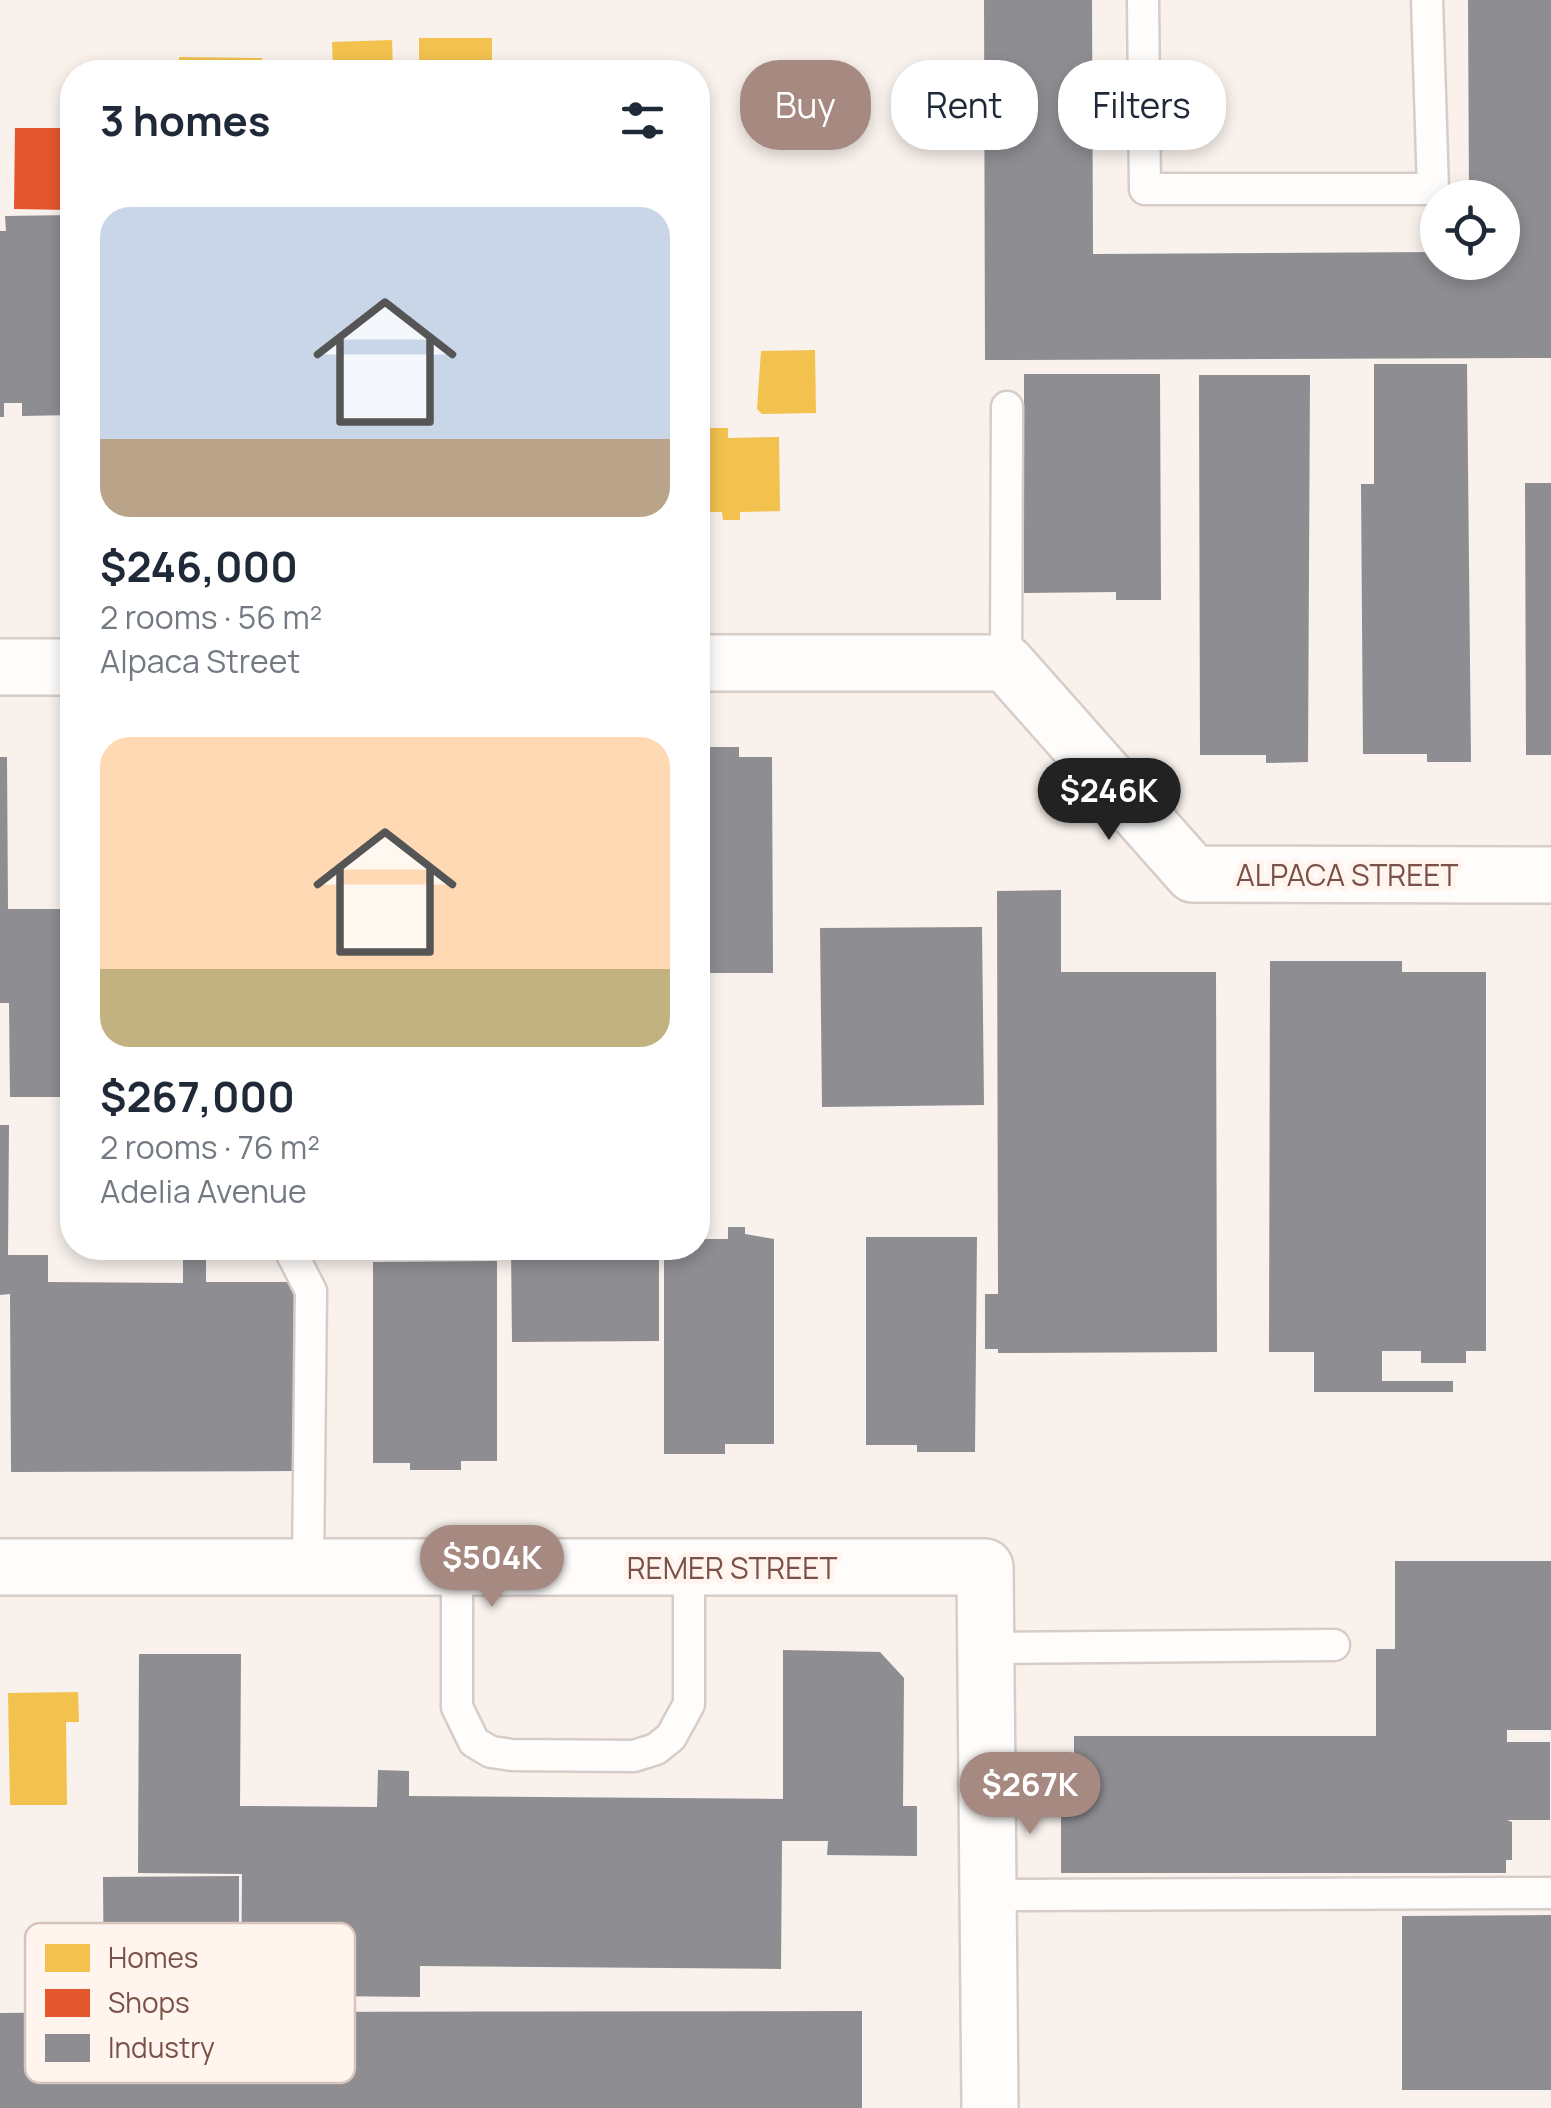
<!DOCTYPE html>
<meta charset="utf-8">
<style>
:root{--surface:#fff;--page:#f2f2f3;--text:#1f2937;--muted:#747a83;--accent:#a68981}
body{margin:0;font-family:Manrope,sans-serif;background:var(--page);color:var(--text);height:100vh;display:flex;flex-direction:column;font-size:38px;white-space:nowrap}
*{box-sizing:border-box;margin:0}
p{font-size:32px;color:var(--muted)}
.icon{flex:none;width:55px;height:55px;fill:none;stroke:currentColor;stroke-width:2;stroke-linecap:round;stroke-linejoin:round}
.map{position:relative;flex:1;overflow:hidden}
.details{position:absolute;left:60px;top:60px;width:650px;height:1200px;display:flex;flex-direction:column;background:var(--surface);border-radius:40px;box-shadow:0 5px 15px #0003}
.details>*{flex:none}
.banner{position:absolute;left:740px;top:60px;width:660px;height:90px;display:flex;gap:20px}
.controls{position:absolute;left:1420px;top:180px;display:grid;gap:20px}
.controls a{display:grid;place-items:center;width:100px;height:100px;border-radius:50%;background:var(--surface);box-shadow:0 5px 15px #0003;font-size:50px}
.price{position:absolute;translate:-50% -85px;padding:0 22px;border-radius:35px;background:var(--accent);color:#fff;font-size:32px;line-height:65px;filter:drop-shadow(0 2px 5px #0008)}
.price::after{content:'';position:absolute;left:50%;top:60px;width:30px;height:22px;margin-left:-15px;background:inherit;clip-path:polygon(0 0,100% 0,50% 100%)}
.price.on{background:#222;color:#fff}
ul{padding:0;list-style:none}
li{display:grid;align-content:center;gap:20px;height:530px;padding:0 40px}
li span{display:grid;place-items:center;height:310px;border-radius:30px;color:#555}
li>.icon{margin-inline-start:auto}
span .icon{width:180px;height:180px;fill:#fffc;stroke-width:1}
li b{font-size:42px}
h2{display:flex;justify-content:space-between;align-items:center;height:120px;padding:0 40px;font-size:42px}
.pill{padding:0 35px;border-radius:40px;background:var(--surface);box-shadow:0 5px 15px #0003;font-size:35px;line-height:90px}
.pill.on{background:var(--accent);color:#fff}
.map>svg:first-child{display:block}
.homes{fill:#f2c14e}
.shops{fill:#e4572e}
.industry{fill:#8d8d92}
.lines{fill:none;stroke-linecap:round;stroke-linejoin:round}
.service-casing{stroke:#d7cdc8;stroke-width:35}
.minor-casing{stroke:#d7cdc8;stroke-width:60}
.service{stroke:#fefdfc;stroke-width:30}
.minor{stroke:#fefdfc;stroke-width:55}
.labels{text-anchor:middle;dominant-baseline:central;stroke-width:10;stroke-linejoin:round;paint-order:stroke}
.street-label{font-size:30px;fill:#7a5148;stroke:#fff5ee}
.key{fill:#fff5ee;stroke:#d7c4bc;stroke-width:2.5}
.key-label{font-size:28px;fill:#7a5148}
</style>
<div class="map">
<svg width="1551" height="2108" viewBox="0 0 1551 2108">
<rect width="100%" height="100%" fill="#f8f1ec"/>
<g class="homes">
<path d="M 419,38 L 492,38 L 492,72 L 414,72 L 414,65 L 419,65 Z"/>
<path d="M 392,40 L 393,72 L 333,72 L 332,42 Z"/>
<path d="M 179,57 L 262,58 L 265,72 L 179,72 Z"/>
<path d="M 815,350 L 816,413 L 762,414 L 757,409 L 761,351 Z"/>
<path d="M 698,428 L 728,428 L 728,438 L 779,437 L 780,511 L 740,512 L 740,520 L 723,520 L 722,512 L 698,512 Z"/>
<path d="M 78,1692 L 79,1722 L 66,1722 L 67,1805 L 10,1805 L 8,1693 Z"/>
</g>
<g class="shops">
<rect x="107" y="62" width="53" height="10"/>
<path d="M 15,128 L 72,128 L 72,210 L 14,209 Z"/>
</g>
<g class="industry">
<path d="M 984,0 L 1092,0 L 1093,254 L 1438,252 L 1438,262 L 1502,262 L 1502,198 L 1469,198 L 1468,0 L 1551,0 L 1551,358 L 985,360 Z"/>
<path d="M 72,215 L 72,415 L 22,416 L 22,403 L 4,403 L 4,417 L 0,417 L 0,231 L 6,231 L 5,216 Z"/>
<path d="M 1374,364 L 1467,364 L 1471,762 L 1427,762 L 1427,754 L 1363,754 L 1361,484 L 1374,484 Z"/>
<path d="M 1024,374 L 1160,374 L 1161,600 L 1116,600 L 1116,592 L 1024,593 Z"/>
<path d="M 1199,375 L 1310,375 L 1308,762 L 1266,763 L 1266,755 L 1200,755 Z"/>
<path d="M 1525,483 L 1551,483 L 1551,755 L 1526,755 Z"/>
<path d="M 698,747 L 739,747 L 739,757 L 772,757 L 773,973 L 698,973 Z"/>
<path d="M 0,757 L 7,757 L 8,909 L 72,909 L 72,1097 L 10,1097 L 9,1003 L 0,1003 Z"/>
<path d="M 1061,890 L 1061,972 L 1216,972 L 1217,1352 L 998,1353 L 998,1349 L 985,1349 L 985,1294 L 998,1294 L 997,891 Z"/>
<path d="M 982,927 L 984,1105 L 822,1107 L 820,928 Z"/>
<path d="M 1270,961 L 1402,961 L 1402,972 L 1486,972 L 1486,1351 L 1466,1351 L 1466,1363 L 1421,1363 L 1421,1351 L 1382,1351 L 1382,1381 L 1453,1381 L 1453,1392 L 1314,1392 L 1314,1352 L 1269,1352 Z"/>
<path d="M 0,1125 L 9,1125 L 8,1255 L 48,1255 L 48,1282 L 183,1283 L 183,1260 L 206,1260 L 206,1282 L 294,1282 L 293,1471 L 11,1472 L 10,1294 L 0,1295 Z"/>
<path d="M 728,1227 L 745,1227 L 745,1234 L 774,1239 L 774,1444 L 725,1444 L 725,1454 L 664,1454 L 664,1248 L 698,1248 L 698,1239 L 728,1239 Z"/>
<path d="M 866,1237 L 977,1237 L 975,1452 L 917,1452 L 917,1445 L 866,1445 Z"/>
<path d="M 511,1248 L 659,1248 L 659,1341 L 512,1342 Z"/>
<path d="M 497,1261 L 497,1461 L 461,1461 L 461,1470 L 410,1470 L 410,1463 L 373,1463 L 373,1262 Z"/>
<path d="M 1395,1561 L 1551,1561 L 1551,1730 L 1507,1730 L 1507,1742 L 1550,1742 L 1550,1820 L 1507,1820 L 1512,1822 L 1512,1860 L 1506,1860 L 1506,1873 L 1061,1873 L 1061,1764 L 1074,1764 L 1074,1736 L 1376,1736 L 1376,1649 L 1395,1649 Z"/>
<path d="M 783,1650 L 880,1652 L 904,1678 L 903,1806 L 917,1806 L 917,1856 L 827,1855 L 828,1841 L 782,1841 L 781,1969 L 420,1966 L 420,1997 L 241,1995 L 242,1874 L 138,1873 L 139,1654 L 241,1654 L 240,1806 L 377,1807 L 378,1770 L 409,1771 L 409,1796 L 783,1799 Z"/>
<path d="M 239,1876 L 239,2012 L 862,2011 L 862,2108 L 0,2108 L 0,2013 L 104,2012 L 103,1877 Z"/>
<path d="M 1551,1915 L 1551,2090 L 1402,2090 L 1402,1916 Z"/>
</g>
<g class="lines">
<g class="service-casing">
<g id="service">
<path d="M 1143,0 L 1145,189 L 1433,189 L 1427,0"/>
<path d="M 1006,663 L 1007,407"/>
<path d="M 289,1248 L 311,1291 L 308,1567"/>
<path d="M 457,1567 L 457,1707 L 474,1742 L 491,1752 L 512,1755 L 634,1756 L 656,1749 L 671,1737 L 689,1704 L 689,1567"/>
<path d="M 986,1648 L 1334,1645"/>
<path d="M 988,1895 L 1551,1893"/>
</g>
</g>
<g class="minor-casing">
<g id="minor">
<path d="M 698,663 L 1006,663 L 1193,874 L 1551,875"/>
<path d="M 0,667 L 72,667"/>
<path d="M 0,1567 L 985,1567 L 990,2108"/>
</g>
</g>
<use href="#service" class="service"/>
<use href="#minor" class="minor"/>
</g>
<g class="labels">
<g class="street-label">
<text x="1347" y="874">ALPACA STREET</text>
<text x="732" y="1567">REMER STREET</text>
</g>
</g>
<rect x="25" y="1923" width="330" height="160" rx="15" class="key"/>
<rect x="45" y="1944" width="45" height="28" fill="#f2c14e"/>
<rect x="45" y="1989" width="45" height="28" fill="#e4572e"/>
<rect x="45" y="2034" width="45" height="28" fill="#8d8d92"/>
<g class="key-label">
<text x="108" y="1968">Homes</text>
<text x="108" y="2013">Shops</text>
<text x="108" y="2058">Industry</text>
</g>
</svg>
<div class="controls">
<a><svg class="icon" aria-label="locate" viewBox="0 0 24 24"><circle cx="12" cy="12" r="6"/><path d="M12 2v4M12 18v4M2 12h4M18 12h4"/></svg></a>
</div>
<b class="price on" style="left:1109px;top:843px">$246K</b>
<b class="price" style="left:492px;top:1610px">$504K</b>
<b class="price" style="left:1030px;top:1837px">$267K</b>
<div class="banner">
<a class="pill on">Buy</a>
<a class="pill">Rent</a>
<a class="pill">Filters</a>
</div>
<section class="details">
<h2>3 homes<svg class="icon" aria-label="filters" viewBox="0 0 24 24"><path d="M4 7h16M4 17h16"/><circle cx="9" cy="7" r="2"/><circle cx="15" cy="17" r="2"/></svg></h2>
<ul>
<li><span style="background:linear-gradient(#c9d6e8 75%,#b9a48a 0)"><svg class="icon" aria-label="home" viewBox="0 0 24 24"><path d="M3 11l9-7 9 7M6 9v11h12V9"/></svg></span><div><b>$246,000</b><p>2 rooms · 56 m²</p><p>Alpaca Street</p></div></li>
<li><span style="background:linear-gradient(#ffd9b3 75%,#c2b280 0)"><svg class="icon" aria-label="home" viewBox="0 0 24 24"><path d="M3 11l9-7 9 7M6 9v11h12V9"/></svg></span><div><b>$267,000</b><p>2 rooms · 76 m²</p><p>Adelia Avenue</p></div></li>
</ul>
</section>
</div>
